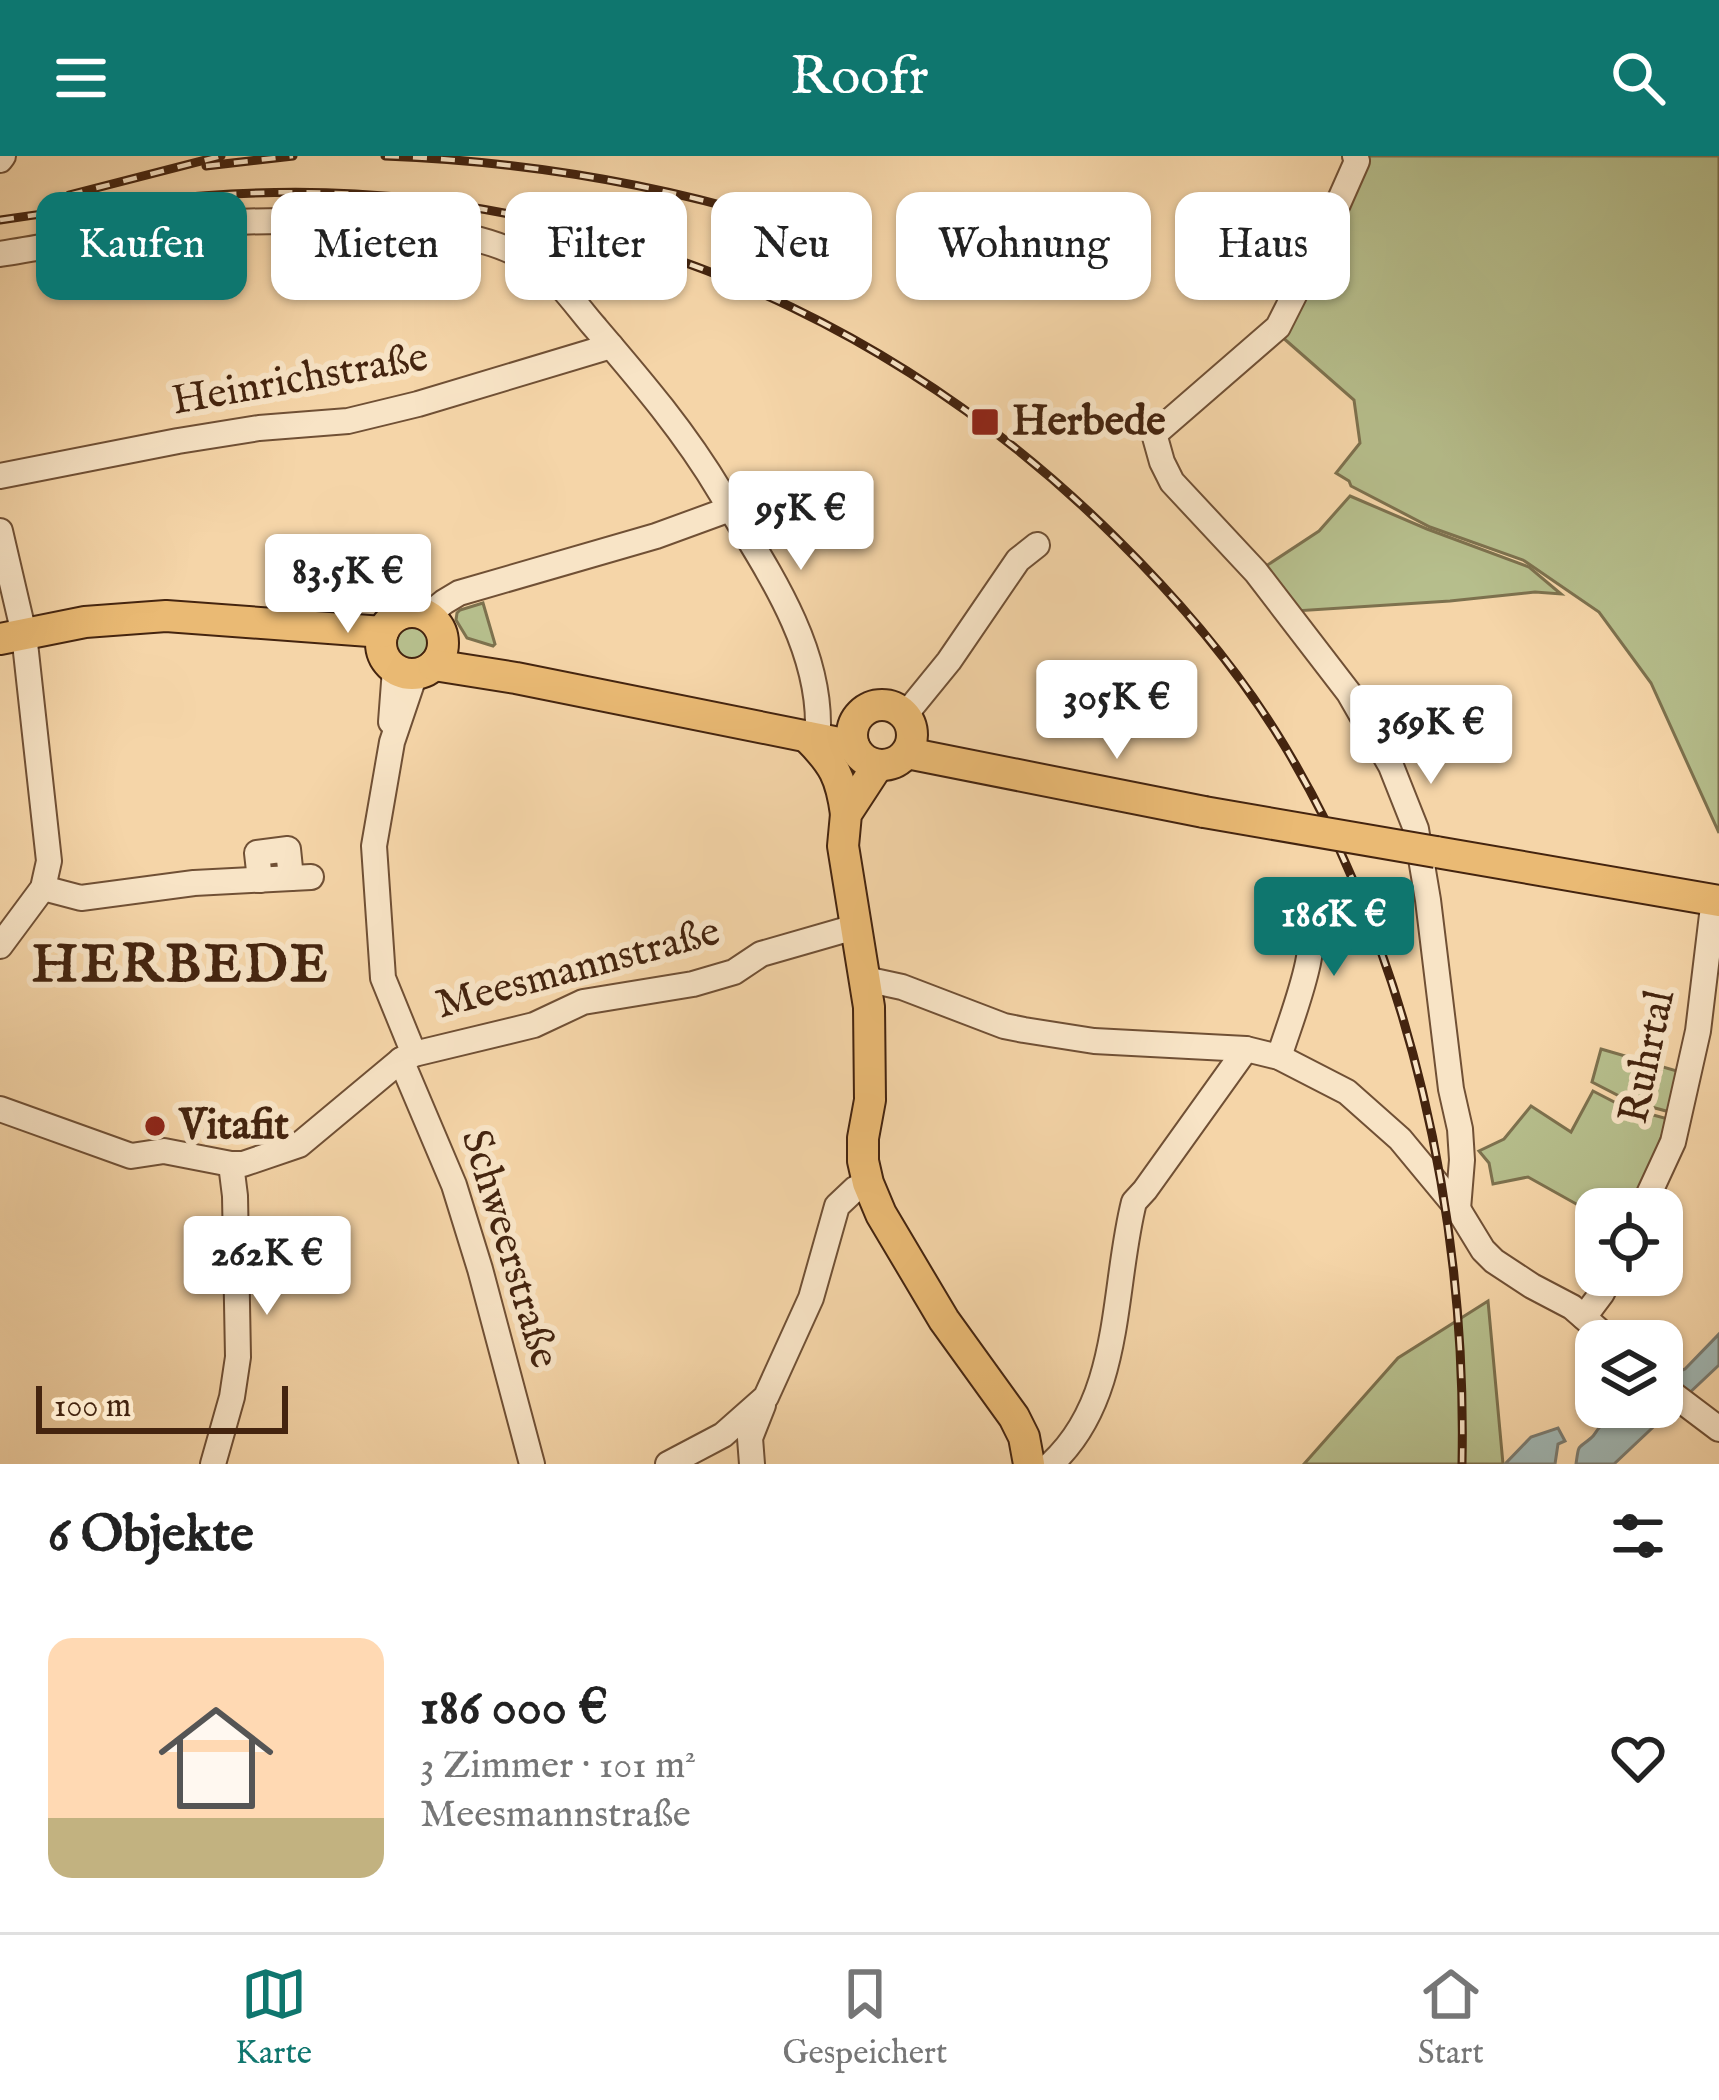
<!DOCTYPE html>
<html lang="de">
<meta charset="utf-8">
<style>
:root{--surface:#fff;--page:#f6f6f6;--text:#222;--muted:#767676;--line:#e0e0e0;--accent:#0f766e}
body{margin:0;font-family:"IM FELL English",serif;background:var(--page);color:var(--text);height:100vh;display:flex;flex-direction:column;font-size:45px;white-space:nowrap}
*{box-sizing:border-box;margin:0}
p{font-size:39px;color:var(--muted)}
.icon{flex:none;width:66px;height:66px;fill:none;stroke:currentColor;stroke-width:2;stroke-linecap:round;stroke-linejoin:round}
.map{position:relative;height:1308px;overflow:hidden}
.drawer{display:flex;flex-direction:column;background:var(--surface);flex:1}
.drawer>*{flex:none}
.top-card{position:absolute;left:36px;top:36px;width:1647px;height:108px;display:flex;gap:24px}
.controls{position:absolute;left:1575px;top:1032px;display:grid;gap:24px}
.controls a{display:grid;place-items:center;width:108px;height:108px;border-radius:24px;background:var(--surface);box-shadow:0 3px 9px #0004;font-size:60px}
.scale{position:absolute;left:36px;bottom:30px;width:252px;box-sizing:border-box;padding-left:12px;border:6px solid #44240f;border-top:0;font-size:33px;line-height:42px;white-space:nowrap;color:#44240f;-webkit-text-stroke:9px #f8e4c6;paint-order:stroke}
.price{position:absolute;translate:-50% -102px;padding:0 27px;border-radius:12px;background:#fff;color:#222;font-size:39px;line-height:78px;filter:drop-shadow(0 3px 6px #0008)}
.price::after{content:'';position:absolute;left:50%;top:72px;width:36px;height:27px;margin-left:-18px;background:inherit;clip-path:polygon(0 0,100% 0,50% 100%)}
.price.active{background:var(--accent);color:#fff}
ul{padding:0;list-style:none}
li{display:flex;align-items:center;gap:36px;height:300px;padding:0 48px}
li+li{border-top:3px solid var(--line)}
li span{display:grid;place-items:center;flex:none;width:336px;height:240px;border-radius:24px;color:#555}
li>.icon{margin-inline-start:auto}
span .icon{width:144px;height:144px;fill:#fffc;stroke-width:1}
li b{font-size:51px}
h2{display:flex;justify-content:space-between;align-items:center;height:144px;padding:0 48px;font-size:51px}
.tag{padding:0 42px;border-radius:24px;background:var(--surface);box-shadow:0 3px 9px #0004;font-size:42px;line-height:108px}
.tag.active{background:var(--accent);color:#fff}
header{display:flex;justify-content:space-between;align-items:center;height:156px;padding:0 48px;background:var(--accent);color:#fff;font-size:54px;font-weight:600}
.dock{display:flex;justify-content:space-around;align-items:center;height:168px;border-top:3px solid var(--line);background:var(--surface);font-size:33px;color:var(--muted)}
.dock a{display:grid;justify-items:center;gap:6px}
.dock .active{color:var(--accent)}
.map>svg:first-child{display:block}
.green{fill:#b6be8c;stroke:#7d714e;stroke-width:3}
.water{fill:#a0b6b2;stroke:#7b7c71;stroke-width:3}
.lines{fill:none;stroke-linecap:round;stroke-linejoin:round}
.minor-casing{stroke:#705035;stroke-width:28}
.major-casing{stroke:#44240f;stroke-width:34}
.minor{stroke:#f8e4c6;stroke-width:24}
.major{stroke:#eaba74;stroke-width:30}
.rail-casing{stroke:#44240f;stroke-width:9}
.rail{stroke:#f8e4c6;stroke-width:4.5;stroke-dasharray:14;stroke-linecap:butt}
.major-bridge-casing{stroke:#44240f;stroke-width:34;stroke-linecap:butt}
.major-bridge{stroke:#eaba74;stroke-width:30}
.poi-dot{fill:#8f2418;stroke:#f8e4c6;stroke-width:4.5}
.labels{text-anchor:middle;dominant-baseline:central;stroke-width:12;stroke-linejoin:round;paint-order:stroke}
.street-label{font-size:42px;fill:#44240f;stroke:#f8e4c6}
.poi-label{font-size:42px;font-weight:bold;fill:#44240f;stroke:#f8e4c6;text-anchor:start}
.district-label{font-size:54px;font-weight:bold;letter-spacing:3px;fill:#44240f;stroke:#f8e4c6}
</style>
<header><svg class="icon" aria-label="menu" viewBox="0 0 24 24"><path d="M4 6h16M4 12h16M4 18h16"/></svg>Roofr<svg class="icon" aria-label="search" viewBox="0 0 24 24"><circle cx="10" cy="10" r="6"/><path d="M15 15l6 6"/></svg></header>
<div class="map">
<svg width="1719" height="1308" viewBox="0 0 1719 1308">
<rect width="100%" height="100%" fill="#f5d5a8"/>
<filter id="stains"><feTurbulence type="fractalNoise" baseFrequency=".00167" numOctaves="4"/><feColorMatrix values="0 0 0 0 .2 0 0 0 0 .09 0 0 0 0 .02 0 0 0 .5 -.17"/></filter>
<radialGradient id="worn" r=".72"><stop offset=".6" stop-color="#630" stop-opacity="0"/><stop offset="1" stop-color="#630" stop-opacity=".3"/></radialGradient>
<g class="green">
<path d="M 1367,0 L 1719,0 L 1719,677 L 1651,527 L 1599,456 L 1523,404 L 1430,371 L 1351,330 L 1349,325 L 1336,317 L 1360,287 L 1354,244 L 1281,180 Z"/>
<path d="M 1350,340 L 1427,373 L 1529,411 L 1561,438 L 1535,436 L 1450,445 L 1295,455 L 1260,414 L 1319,375 Z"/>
<path d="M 483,447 L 495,488 L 493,490 L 467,482 L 456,464 L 457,457 L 460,454 Z"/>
<circle cx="412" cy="487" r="17"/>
<path d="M 1601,893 L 1677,915 L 1670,956 L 1629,945 L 1592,926 Z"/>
<path d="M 1593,935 L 1624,951 L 1668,963 L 1635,1053 L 1596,1053 L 1596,1059 L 1528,1021 L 1493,1028 L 1489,1007 L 1479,995 L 1504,983 L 1531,950 L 1571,976 Z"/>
<path d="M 1488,1145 L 1503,1308 L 1304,1308 L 1398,1202 Z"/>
</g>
<g class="water">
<path d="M 1719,1178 L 1719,1209 L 1614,1308 L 1576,1308 C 1579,1287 1577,1294 1591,1282 C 1595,1279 1596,1275 1599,1272 L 1593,1258 L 1609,1251 L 1662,1251 L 1662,1222 L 1685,1213 Z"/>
<path d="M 1558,1272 L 1565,1285 L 1558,1288 L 1555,1308 L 1505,1308 L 1531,1281 Z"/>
</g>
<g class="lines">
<g class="minor-casing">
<g id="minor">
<path d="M 1355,0 L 1357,5 L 1322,84 L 1278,171 L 1157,276 L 1155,281 L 1162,306 L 1172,326 L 1256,416 L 1349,537 L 1391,610 L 1416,673 L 1428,744 L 1451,933 L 1460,973 L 1462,1004 L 1458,1053"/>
<path d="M 0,4 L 3,0"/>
<path d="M 0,98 C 63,88 126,75 190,69 C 259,63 331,64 400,71 C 445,76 491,81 531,105 C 556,119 575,148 594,170 C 641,225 684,275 721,337 C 763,408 819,485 818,570"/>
<path d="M 0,320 L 178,285 L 259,272 L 348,265 L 418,248 L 611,190"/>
<path d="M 0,375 L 24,478 L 49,705 L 43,732 L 0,790"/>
<path d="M 427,460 L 444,446 L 459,437 L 656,380 L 730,353"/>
<path d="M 905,559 L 949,505 L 1018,404 L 1037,389"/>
<path d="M 391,566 L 395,513"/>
<path d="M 260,724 L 257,697 L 288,693 L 291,722"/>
<path d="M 43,732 L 81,742 L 194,727 L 311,721"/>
<path d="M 865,823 L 902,831 L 1004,870 L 1024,874 L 1094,885 L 1246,893 L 1279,901 L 1347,936 L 1400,983 L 1458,1053 L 1483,1094 L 1494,1105 L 1532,1130 L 1572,1151 L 1611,1185"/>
<path d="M 414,898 L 383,822 L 374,690 L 392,586 L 415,518"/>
<path d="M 1279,901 C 1295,851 1321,792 1310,739"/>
<path d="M 401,904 L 454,1029 L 480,1113 L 532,1308"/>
<path d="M 0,953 L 131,1000 L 164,995 L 231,1008 L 243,1008 L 299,989 L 401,904 L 414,898 L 534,869 L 583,846 L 693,828 L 734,816 L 761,798 L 855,771"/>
<path d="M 1642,1053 L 1673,986 L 1698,875 L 1712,759"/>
<path d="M 1584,1161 L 1602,1137 L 1611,1119"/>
<path d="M 1662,1230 L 1719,1273"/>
<path d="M 213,1308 L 232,1241 L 238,1201 L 235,1040 L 231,1008"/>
<path d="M 668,1308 L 723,1279 L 766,1241 L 811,1142 L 837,1050 L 855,1033 L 868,1027"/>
<path d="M 752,1308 L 750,1282 L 763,1249"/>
<path d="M 1051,1308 C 1123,1242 1112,1133 1134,1046 L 1145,1034 L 1246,893"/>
</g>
</g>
<g class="major-casing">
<g id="major">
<circle cx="412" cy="487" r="31"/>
<path d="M 0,483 L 85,466 L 166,460 L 383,476"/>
<path d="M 434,509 L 516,522 L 854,590"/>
<circle cx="882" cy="579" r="30"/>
<path d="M 807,581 C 834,608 841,621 846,658"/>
<path d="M 907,597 L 1204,656"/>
<path d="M 878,609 L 846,658 L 843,690 L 869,851 L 870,944 L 863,982 L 863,1005 L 868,1027 L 881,1058 L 944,1164 L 1014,1261 L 1024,1281 L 1029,1308"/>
<path d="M 1436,696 L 1719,745"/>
</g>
</g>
<use href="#minor" class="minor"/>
<use href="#major" class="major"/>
<g class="rail-casing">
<g id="rail">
<path d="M 385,0 C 518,5 650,26 777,65"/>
<path d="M 206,10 L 293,0"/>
<path d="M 69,39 L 221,0"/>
<path d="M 0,64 C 137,44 273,26 412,43 C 683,74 921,189 1115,381 C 1179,444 1237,511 1284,589 C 1411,800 1467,1063 1462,1308"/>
</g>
</g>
<use href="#rail" class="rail"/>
<g class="major-bridge-casing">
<path id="major-bridge" d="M 1204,656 L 1436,696"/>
</g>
<use href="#major-bridge" class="major-bridge"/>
</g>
<g class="poi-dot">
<rect x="970" y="251" width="30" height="30" rx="6"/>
<circle cx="155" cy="970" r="12"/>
</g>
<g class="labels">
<g class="street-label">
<text transform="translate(300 224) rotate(-10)">Heinrichstraße</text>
<text transform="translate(578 813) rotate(-15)">Meesmannstraße</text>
<text transform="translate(1648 901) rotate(-78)">Ruhrtal</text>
<text transform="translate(509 1093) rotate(73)">Schweerstraße</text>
</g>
<g class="poi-label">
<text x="1012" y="266">Herbede</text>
<text x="179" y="970">Vitafit</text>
</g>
<g class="district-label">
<text x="181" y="810">HERBEDE</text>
</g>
</g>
<rect width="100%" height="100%" filter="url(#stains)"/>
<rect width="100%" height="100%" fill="url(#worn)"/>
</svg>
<div class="controls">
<a><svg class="icon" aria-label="locate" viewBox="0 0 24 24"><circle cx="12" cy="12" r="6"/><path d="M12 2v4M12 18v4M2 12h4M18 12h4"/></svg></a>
<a><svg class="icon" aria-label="layers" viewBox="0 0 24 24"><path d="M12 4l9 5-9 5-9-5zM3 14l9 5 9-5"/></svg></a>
</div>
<div class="scale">100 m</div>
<b class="price" style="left:801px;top:417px">95K €</b>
<b class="price" style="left:348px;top:480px">83.5K €</b>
<b class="price" style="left:1117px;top:606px">305K €</b>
<b class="price" style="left:1431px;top:631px">369K €</b>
<b class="price active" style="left:1334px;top:823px">186K €</b>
<b class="price" style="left:267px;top:1162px">262K €</b>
<div class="top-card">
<a class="tag active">Kaufen</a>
<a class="tag">Mieten</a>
<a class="tag">Filter</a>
<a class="tag">Neu</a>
<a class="tag">Wohnung</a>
<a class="tag">Haus</a>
</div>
</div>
<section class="drawer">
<h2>6 Objekte<svg class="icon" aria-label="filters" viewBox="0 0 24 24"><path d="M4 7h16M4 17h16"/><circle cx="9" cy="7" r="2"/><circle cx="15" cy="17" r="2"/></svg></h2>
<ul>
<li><span style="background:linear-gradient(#ffd9b3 75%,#c2b280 0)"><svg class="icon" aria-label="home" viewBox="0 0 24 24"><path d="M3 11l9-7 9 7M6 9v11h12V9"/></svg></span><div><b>186 000 €</b><p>3 Zimmer · 101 m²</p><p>Meesmannstraße</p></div><svg class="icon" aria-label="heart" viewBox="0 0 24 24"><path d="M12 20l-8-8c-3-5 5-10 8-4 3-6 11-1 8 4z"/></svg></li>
</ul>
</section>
<nav class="dock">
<a class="active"><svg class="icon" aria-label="map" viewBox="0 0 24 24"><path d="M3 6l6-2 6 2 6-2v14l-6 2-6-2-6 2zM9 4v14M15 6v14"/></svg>Karte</a>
<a><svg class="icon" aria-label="saved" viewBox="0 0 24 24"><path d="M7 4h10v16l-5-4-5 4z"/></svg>Gespeichert</a>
<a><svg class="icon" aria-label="home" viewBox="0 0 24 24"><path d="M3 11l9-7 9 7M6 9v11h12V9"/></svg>Start</a>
</nav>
